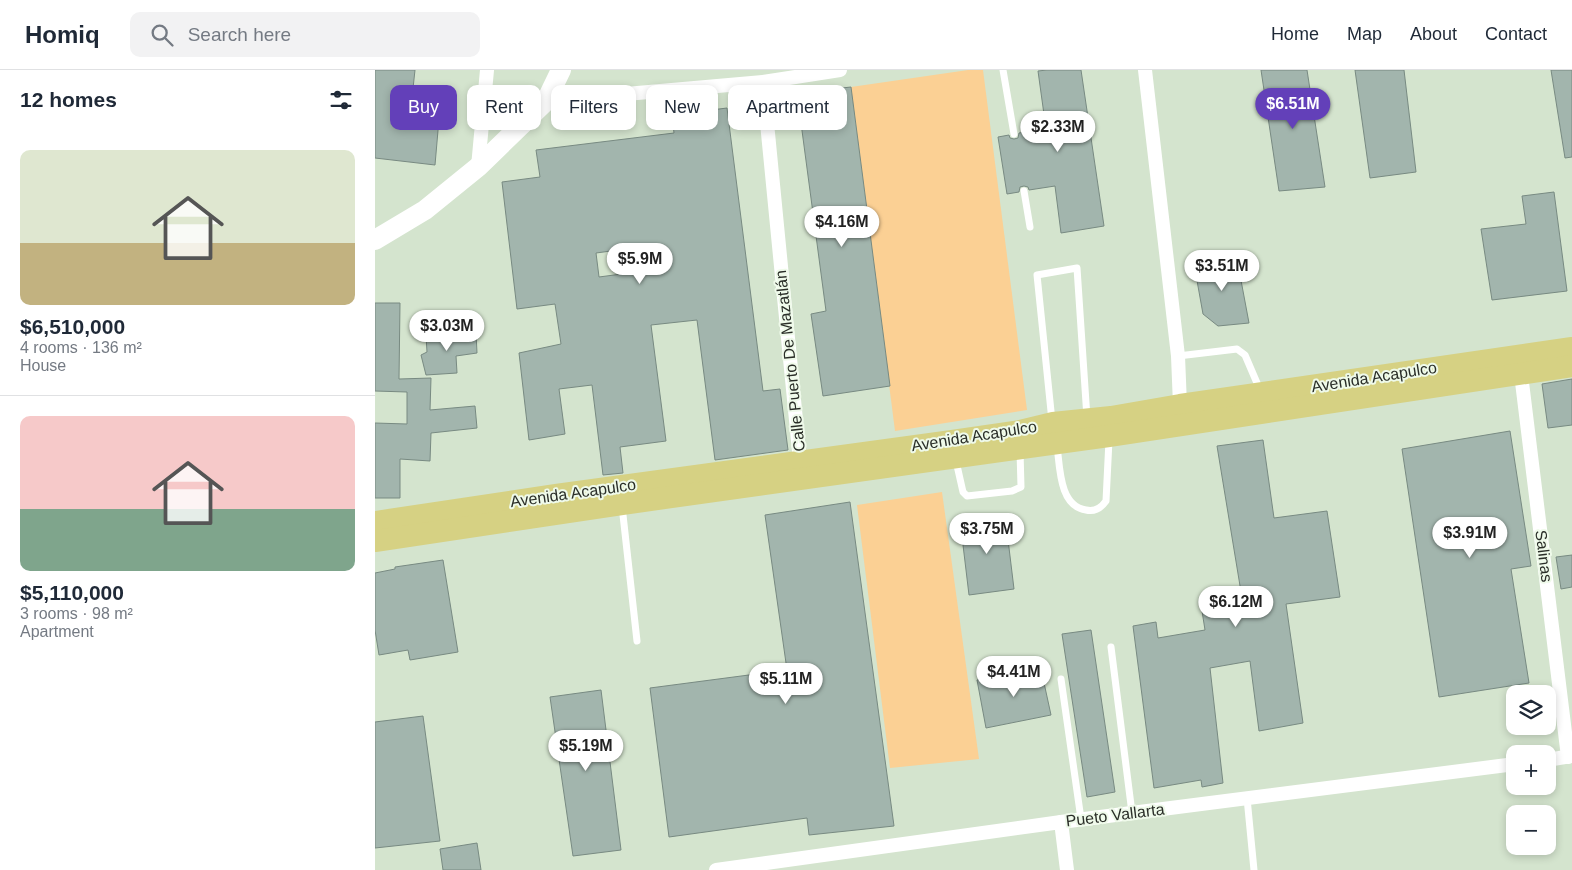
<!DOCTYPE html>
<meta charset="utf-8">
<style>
:root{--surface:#fff;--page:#f2f2f3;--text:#1f2937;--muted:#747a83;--line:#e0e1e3;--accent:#6340b9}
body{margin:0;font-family:Arial,sans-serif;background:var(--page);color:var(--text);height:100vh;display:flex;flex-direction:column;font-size:19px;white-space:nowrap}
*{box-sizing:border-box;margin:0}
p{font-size:16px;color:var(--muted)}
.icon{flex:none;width:28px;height:28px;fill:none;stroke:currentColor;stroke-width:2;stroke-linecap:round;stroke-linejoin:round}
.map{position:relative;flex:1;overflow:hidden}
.side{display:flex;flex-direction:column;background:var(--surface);width:375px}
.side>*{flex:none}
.guide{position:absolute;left:15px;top:15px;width:475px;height:45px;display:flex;gap:10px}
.controls{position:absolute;left:1131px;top:615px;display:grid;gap:10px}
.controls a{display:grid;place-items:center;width:50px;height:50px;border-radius:10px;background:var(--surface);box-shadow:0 2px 8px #0003;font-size:25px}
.price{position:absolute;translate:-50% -42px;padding:0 11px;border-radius:18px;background:#fff;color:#222;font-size:16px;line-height:32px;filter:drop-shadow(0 1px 2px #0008)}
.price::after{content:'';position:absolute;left:50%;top:30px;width:15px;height:11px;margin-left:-8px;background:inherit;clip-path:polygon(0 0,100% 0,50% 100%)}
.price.current{background:var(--accent);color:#fff}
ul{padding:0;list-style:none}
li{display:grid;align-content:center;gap:10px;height:265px;padding:0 20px}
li+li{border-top:1px solid var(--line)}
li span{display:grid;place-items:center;height:155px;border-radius:10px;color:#555}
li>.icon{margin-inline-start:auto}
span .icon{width:90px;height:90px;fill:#fffc;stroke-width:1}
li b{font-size:21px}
h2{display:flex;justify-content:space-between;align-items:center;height:60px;padding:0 20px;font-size:21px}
.pill{padding:0 18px;border-radius:10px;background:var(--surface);box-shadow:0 2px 8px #0003;font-size:18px;line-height:45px}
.pill.current{background:var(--accent);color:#fff}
header{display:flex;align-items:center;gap:30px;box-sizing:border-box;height:70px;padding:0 25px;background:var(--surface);border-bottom:1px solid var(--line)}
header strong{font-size:24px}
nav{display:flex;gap:28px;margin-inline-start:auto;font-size:18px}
.search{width:350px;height:45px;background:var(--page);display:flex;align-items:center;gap:12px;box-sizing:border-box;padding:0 18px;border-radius:10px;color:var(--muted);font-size:19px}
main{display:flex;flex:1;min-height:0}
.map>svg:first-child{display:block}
.built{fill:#d4e4ce;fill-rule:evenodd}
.green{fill:#fbd094}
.building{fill:#a2b5ad;stroke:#788a82;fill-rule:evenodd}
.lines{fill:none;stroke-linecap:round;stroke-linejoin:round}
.lane{stroke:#fff;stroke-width:7}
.street{stroke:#fff;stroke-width:14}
.secondary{stroke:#fff;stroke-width:20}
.primary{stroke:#d6d183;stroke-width:22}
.labels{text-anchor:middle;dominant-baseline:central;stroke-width:4;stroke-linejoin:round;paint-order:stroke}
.street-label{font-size:16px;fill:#2a2e28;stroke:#effaea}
</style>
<header>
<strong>Homiq</strong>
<div class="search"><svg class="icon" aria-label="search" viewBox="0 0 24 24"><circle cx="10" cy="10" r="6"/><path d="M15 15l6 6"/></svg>Search here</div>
<nav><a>Home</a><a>Map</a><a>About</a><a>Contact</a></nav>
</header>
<main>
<section class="side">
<h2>12 homes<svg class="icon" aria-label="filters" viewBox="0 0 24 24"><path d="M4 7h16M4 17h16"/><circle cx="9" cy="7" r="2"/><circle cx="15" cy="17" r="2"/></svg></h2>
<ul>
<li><span style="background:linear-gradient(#dfe7d0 60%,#c2b280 0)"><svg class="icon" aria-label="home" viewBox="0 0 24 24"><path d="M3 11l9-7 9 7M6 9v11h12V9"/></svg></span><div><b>$6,510,000</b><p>4 rooms · 136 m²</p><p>House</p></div></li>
<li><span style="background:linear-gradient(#f6c9c9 60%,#7fa58c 0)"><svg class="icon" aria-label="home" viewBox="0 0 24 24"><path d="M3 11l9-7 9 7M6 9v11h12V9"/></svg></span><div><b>$5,110,000</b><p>3 rooms · 98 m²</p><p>Apartment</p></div></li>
</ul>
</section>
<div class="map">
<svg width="1197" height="800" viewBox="0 0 1197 800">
<rect width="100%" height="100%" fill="#e1eddd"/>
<path class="built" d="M 0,0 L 1197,0 L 1197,800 L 0,800 ZM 1140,624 L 1172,624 L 1172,656 L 1140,656 ZM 1140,684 L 1172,684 L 1172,716 L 1140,716 ZM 1140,744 L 1172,744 L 1172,776 L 1140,776 Z"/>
<g class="green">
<path d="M 593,0 L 608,0 L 652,340 L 520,361 L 476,17 Z"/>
<path d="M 567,422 L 604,689 L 515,698 L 482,435 Z"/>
</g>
<g class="building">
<path d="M 0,0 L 40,0 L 35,46 L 64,49 L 60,95 L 0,88 Z"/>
<path d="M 672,0 L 706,0 L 729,156 L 686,163 L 680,116 L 654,120 L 653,117 L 649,116 L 645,117 L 644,122 L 632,124 L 623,67 L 634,65 L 635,68 L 639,69 L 643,68 L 644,63 L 671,59 L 663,1 Z"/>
<path d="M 886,0 L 932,0 L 950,117 L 904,121 Z"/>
<path d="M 980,0 L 1029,0 L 1041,102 L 995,108 Z"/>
<path d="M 1176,0 L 1197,0 L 1197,87 L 1190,88 Z"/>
<path d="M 476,17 L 515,316 L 448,326 L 436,244 L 451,241 L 422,23 Z"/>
<path d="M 352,38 L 388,321 L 405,319 L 413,380 L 340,390 L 322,250 L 276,255 L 291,371 L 245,377 L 248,403 L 228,405 L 217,315 L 184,319 L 190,364 L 154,370 L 144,283 L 186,274 L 180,234 L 142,239 L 127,112 L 165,107 L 161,80 L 299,63 L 297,45 ZM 266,177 L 269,201 L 224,207 L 221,183 Z"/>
<path d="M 1179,122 L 1192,221 L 1117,230 L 1106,159 L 1151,154 L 1147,126 Z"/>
<path d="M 862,189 L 874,253 L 843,256 L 828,244 L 819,194 Z"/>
<path d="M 0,233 L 25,233 L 24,309 L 56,308 L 55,340 L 100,336 L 102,358 L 56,363 L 55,391 L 25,389 L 25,428 L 0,428 L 0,353 L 32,354 L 32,322 L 0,321 Z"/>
<path d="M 101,263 L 102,283 L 81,286 L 82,303 L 51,305 L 46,285 L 52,282 L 51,266 Z"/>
<path d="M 1197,309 L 1197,355 L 1173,358 L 1167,314 Z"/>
<path d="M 1135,361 L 1156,496 L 1136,499 L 1154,613 L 1064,627 L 1027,379 Z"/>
<path d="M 888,370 L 899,448 L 952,441 L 965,527 L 911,534 L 928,653 L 884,661 L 875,591 L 835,598 L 848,713 L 827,717 L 826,710 L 779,718 L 758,556 L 781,552 L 783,568 L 830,560 L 827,541 L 868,534 L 842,376 Z"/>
<path d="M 475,432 L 519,756 L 434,765 L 432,748 L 294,767 L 275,618 L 412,600 L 390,445 Z"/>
<path d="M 630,445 L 639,519 L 594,525 L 585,450 Z"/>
<path d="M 1197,485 L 1197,517 L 1186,519 L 1181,487 Z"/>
<path d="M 68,490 L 83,582 L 35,590 L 33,580 L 4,585 L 0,560 L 0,503 L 20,499 L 20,497 Z"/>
<path d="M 716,560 L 740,722 L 712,727 L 687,564 Z"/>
<path d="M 666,599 L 676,645 L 611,658 L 602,610 Z"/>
<path d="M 226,620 L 246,780 L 198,786 L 175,627 Z"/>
<path d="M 48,646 L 65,771 L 0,778 L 0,652 Z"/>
<path d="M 102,773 L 106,800 L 68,800 L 65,779 Z"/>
</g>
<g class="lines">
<g class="lane">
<path d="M 628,0 L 639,64"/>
<path d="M 649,121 L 655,157"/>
<path d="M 803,286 L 862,279 L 870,285 L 885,320"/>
<path d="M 677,351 L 662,205 L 702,198 L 712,348"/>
<path d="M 682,376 C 685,397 684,436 711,440 C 719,442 726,438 731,431 L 734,370"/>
<path d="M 581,391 L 588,422 L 592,426 L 637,421 L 646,417 L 645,381"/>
<path d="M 247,436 L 262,571"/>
<path d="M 736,577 L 757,743"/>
<path d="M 686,609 L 706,749"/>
<path d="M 872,728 L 879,800"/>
</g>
<g class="street">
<path d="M 770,0 L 803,286 L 805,335"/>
<path d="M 388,12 L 425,391"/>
<path d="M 171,31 L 388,12 L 465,0"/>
<path d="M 103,97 L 112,0"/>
<path d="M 1145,296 L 1193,687"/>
<path d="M 1172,690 L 1197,686"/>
<path d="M 686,752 L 692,800"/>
<path d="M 341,800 L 686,752 L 1140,694"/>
</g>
<path class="secondary" d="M 0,170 L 50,140 L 103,97 L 171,31 L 186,0"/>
<g class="primary">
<path d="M 0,452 L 181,425 L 577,371 L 645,361 L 678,353 L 736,347 L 805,335 L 1197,278"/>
<path d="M 0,471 L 247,434 L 734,366 L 1197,296"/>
</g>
</g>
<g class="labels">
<g class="street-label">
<text transform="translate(415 291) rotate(-96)">Calle Puerto De Mazatlán</text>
<text transform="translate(999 307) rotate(-9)">Avenida Acapulco</text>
<text transform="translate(599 366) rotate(-9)">Avenida Acapulco</text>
<text transform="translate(198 423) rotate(-8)">Avenida Acapulco</text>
<text transform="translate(1169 486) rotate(83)">Salinas</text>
<text transform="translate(740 745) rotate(-7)">Pueto Vallarta</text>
</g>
</g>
</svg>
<div class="controls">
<a><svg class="icon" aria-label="layers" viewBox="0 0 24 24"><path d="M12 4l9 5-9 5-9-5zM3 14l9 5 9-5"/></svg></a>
<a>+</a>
<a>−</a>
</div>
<b class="price current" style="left:918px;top:60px">$6.51M</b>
<b class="price" style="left:683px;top:83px">$2.33M</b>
<b class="price" style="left:467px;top:178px">$4.16M</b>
<b class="price" style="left:265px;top:215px">$5.9M</b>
<b class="price" style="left:847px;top:222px">$3.51M</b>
<b class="price" style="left:72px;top:282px">$3.03M</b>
<b class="price" style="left:612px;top:485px">$3.75M</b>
<b class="price" style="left:1095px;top:489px">$3.91M</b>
<b class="price" style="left:861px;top:558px">$6.12M</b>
<b class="price" style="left:639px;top:628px">$4.41M</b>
<b class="price" style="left:411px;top:635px">$5.11M</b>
<b class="price" style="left:211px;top:702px">$5.19M</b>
<div class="guide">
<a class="pill current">Buy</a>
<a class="pill">Rent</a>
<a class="pill">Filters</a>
<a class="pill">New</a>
<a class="pill">Apartment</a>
</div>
</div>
</main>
